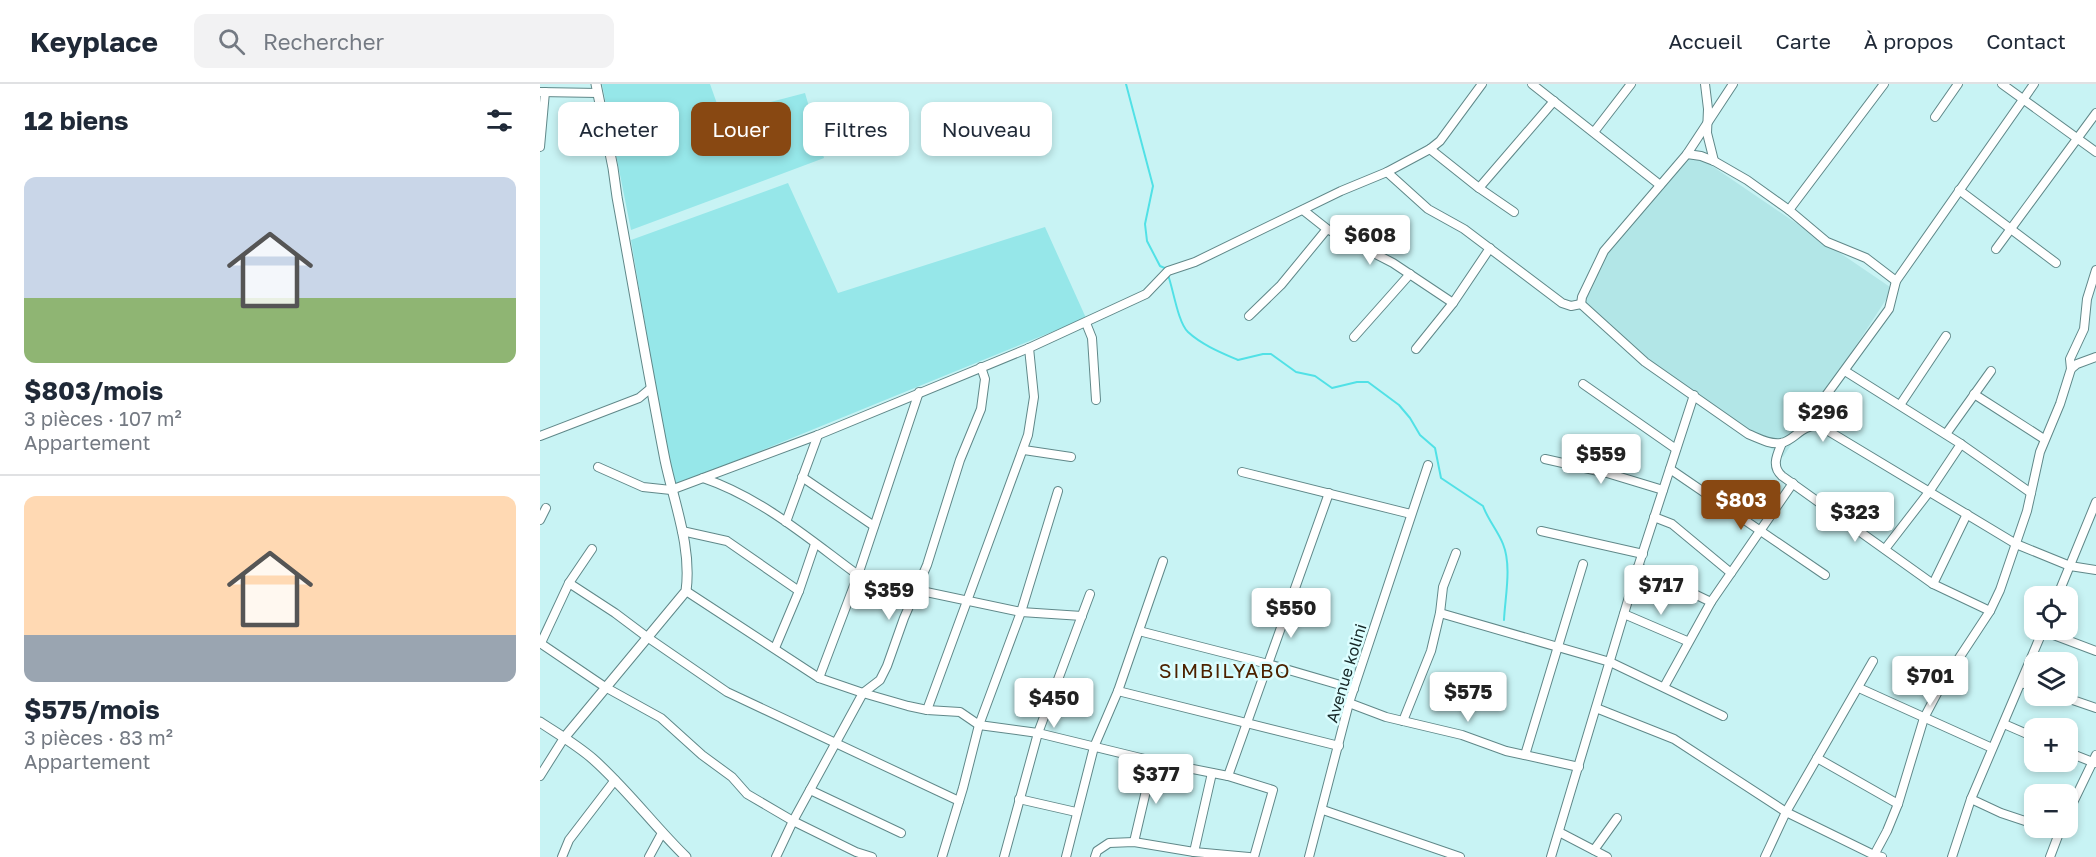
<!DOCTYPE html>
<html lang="fr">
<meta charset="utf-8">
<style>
:root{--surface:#fff;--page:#f2f2f3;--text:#1f2937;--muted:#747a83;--line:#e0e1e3;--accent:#884812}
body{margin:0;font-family:"Golos Text",sans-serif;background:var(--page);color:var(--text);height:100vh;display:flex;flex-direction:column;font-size:22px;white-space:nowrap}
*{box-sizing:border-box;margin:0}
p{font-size:20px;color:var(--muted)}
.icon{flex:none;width:33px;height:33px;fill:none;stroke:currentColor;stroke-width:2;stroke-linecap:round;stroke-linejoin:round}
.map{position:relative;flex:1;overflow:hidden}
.sheet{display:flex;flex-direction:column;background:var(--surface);width:540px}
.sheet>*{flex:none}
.guide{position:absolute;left:18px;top:18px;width:570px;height:54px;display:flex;gap:12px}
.fabs{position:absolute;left:1484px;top:502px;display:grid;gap:12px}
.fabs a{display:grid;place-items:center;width:54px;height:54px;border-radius:12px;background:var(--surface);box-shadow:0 3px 9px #0003;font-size:30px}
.price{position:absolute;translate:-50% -51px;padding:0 14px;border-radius:6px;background:#fff;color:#222;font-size:20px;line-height:39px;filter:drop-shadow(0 2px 3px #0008)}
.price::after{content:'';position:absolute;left:50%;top:36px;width:18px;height:14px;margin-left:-9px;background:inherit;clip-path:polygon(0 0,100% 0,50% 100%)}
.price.on{background:var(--accent);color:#fff}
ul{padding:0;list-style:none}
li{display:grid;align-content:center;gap:12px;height:318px;padding:0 24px}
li+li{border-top:2px solid var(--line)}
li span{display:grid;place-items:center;height:186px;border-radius:12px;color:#555}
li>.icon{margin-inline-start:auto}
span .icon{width:108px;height:108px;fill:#fffc;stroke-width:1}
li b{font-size:26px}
h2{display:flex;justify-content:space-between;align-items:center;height:72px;padding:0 24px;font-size:26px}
.pill{padding:0 21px;border-radius:12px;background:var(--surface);box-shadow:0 3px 9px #0003;font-size:21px;line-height:54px}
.pill.on{background:var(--accent);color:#fff}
header{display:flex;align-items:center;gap:36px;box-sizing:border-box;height:84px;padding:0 30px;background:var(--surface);border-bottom:2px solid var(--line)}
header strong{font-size:28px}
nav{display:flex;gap:33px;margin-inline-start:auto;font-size:21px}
.search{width:420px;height:54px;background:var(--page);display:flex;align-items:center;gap:15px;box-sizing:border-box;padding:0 21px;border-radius:12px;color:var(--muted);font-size:22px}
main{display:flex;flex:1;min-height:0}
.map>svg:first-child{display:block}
.built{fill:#b2e6e7}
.green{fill:#96e7e9}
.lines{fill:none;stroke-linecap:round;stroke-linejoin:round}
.stream{stroke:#51e1e6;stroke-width:2}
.minor-casing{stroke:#608889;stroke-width:10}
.tertiary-casing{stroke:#608889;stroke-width:11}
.minor{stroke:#fff;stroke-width:8}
.tertiary{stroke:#fff;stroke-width:9}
.labels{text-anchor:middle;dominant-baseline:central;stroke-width:5;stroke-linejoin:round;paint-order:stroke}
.street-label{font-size:16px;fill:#162727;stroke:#dcfeff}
.quarter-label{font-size:20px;letter-spacing:1.5px;fill:#4d2200;stroke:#dcfeff}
</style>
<header>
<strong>Keyplace</strong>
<div class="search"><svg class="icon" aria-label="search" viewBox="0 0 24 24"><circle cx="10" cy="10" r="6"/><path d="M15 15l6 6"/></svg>Rechercher</div>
<nav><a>Accueil</a><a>Carte</a><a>À propos</a><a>Contact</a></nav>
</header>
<main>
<section class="sheet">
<h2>12 biens<svg class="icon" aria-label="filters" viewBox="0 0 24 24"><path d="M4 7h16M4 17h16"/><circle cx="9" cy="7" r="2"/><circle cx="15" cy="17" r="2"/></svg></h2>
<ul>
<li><span style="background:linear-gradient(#c9d6e8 65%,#8fb573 0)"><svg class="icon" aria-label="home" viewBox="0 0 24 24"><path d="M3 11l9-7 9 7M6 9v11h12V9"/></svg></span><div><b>$803/mois</b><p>3 pièces · 107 m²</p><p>Appartement</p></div></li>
<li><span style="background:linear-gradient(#ffd9b3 75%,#9aa5b1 0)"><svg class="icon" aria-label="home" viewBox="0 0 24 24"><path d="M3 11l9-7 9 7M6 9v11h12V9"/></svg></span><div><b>$575/mois</b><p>3 pièces · 83 m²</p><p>Appartement</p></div></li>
</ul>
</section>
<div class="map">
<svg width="1556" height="773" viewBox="0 0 1556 773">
<rect width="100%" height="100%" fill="#c8f3f4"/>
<path class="built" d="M 1153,69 L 1353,205 L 1243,373 L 1109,278 L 1042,219 L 1065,171 Z"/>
<g class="green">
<path d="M 62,0 L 170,0 L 181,31 L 265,9 L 284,74 L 91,146 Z"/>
<path d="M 248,99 L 298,209 L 505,143 L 546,234 L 132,403 L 91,156 Z"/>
</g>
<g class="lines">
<g class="stream">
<path d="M 586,0 L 613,102 L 605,140 L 607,157 L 620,182 L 627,185"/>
<path d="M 628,191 C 633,204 638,239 648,248 C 662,261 682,269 698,276 L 723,270 L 731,270 L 756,288 L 775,292 L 792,304 L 817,298 L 828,298 L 859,321 L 870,334 L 880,351 L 895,364 L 901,394 L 943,422 C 948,436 958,447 963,460 C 972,482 965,513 964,536"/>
</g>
<g class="minor-casing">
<g id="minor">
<path d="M 992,0 L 1120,101"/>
<path d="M 1165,0 L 1168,25 L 1167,49 L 1174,77"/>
<path d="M 1462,0 L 1556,68"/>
<path d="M 0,8 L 58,9"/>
<path d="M 1395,33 L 1418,0"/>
<path d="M 1054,48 L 1091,0"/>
<path d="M 0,63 L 5,8"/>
<path d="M 890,65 L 939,104 L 974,128"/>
<path d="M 1147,70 L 1161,72 L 1174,77 L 1207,96 L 1249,126 L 1287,158 L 1326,174 L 1356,197"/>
<path d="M 847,88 L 888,125 L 924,145 L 1022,219 L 1031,222 L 1041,220"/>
<path d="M 939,104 L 1014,17"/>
<path d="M 1419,106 L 1516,179"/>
<path d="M 763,126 L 787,145 L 853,179 L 913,219"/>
<path d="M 1249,126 L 1344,0"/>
<path d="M 1456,165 L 1556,29"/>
<path d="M 1041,220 L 1105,278 L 1208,350 C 1218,354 1230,361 1241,359 C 1256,356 1260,340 1280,342 L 1476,460 L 1530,482 L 1556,486"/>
<path d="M 1041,220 L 1042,213 L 1064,167 L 1147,70 L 1193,0"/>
<path d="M 709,232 L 741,201 L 787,145"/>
<path d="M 546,239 L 552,254 L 556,316"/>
<path d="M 814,253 L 870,190"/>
<path d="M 876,265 L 913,219 L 950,164"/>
<path d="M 1531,285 L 1530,275 L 1544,245 L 1547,215 L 1556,186"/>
<path d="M 1305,287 L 1421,360 L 1491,409"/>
<path d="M 1043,300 L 1136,365"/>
<path d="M 1434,310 L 1504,355"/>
<path d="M 1360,321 L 1406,252"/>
<path d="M 1270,341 L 1279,321 L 1349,225 L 1356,197 L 1494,0"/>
<path d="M 1406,350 L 1451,287"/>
<path d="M 0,352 L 99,314 L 111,304"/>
<path d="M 1242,359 C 1237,371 1231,382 1242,392 L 1393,500 L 1450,527"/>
<path d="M 484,366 L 531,373"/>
<path d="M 1005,375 L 1067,389 L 1123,406"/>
<path d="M 58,383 L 103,403 L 131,406 L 278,351 L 489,264 L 606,210 L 628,187 L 655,178 L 801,107 L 847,88 L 890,65 L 900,57 L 942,0"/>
<path d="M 1130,385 L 1285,491"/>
<path d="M 702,388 L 871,430"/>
<path d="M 262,393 L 334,442"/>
<path d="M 163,394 C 222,414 269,455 318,491 L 334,497 L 481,528 L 542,532"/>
<path d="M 1114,433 L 1132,440 L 1191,489"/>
<path d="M 0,436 L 6,424"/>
<path d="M 246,438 L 278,351"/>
<path d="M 142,447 L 187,457 L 259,507"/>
<path d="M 1001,447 L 1103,470"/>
<path d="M 1345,465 L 1389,408 L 1421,360"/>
<path d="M 1098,483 L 1171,518"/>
<path d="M 29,499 L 75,529 L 107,553 L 187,608 L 419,717"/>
<path d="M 1393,500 L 1427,430"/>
<path d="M 146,507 L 279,594 L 323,609 L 368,622 L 387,626 L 420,628 L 439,641 L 498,649 L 613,677 L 688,692 L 733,706 L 714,773"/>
<path d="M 1517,513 L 1556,418"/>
<path d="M 900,529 L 1070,578 L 1183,632"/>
<path d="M 1084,530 L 1147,557"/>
<path d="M 599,547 L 728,580 L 814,605"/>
<path d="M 1503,547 L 1556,567"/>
<path d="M 0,559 L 65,603 L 121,634 L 162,671 L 192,693 L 207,710 L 253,737 L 316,768 L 332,773"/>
<path d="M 1,559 L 29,499 L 52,465"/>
<path d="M 235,564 L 259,507 L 275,460"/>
<path d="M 279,594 L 318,491 L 379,308"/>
<path d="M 1481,599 L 1494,603"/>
<path d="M 1124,603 L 1171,518 L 1253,399"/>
<path d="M 1319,604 L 1452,664"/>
<path d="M 578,607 L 799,662"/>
<path d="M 1521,612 L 1556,624"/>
<path d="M 809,619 L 846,633 L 922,651 L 966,667 L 1039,683"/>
<path d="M 1056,624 L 1134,655 L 1246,728 L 1334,771 L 1342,773"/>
<path d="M 387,626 L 488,351 L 494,313 L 489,264"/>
<path d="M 863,637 L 891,567 L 900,529 L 903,503 L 916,469"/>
<path d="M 1464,640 L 1494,653"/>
<path d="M 1527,668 L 1555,679"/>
<path d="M 985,671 L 1043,480"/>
<path d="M 1277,674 L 1358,720"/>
<path d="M 0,692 L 24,654"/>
<path d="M 688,692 L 789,409"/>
<path d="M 270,706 L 361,749"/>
<path d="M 479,715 L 536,728"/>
<path d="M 1431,715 L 1461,729 L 1494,740"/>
<path d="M 783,726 L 920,773"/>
<path d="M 1527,731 L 1556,671"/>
<path d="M 1508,744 L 1519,748"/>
<path d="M 1019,748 L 1067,773"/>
<path d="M 594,758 L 613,677"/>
<path d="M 1054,766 L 1077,734"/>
<path d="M 654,768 L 672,689"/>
<path d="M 22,773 L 29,756 L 75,696"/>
<path d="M 109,773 L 122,749"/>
<path d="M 236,773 L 253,737 L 323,609 L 340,596 L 347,582 L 364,534 L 387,481 L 420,376 L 441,325 L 445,295 L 441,283"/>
<path d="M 402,773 L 423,704 L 439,641 L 481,528 L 518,407"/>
<path d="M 464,773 L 498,649 L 550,510"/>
<path d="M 526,773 L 554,663 L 578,607 L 623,477"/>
<path d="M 555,773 L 557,767 L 569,759 L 594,758 L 654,768 L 709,773"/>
<path d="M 769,773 L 809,619 L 888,381"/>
<path d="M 1011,773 L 1098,483 L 1154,311"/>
<path d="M 1225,773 L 1246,728 L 1333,577"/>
<path d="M 1333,773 L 1347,747 L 1358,720 L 1384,634 L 1402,600 L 1450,527 L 1460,506 L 1487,427 L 1500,368 L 1520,320 L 1531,285 L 1537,280 L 1556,273"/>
<path d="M 1412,773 L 1431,715 L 1503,546"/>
<path d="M 1510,773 L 1521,744"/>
</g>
</g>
<g class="tertiary-casing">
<g id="tertiary">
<path d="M 0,638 C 18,650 37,661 53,675 C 87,705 114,742 146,773"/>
<path d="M 24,654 L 146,507 C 152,463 134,419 125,376 C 108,289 93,201 77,113 L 73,84 L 56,0"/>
</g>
</g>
<use href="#minor" class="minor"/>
<use href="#tertiary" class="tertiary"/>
</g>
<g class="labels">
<g class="street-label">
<text transform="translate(806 589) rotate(-73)">Avenue kolini</text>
</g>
<g class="quarter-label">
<text x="685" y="586">SIMBILYABO</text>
</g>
</g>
</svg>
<div class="fabs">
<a><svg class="icon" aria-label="locate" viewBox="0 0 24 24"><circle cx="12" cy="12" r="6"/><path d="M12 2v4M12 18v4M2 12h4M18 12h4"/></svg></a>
<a><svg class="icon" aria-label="layers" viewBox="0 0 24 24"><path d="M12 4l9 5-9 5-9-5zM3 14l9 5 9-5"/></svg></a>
<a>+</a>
<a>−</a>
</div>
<b class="price" style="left:830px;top:182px">$608</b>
<b class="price" style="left:1283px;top:359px">$296</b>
<b class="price" style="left:1061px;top:401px">$559</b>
<b class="price on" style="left:1201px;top:447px">$803</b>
<b class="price" style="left:1315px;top:459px">$323</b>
<b class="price" style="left:1121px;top:532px">$717</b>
<b class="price" style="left:349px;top:537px">$359</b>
<b class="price" style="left:751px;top:555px">$550</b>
<b class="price" style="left:1390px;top:623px">$701</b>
<b class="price" style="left:928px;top:639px">$575</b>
<b class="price" style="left:514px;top:645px">$450</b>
<b class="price" style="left:616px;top:721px">$377</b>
<div class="guide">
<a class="pill">Acheter</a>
<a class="pill on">Louer</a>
<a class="pill">Filtres</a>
<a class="pill">Nouveau</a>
</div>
</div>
</main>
